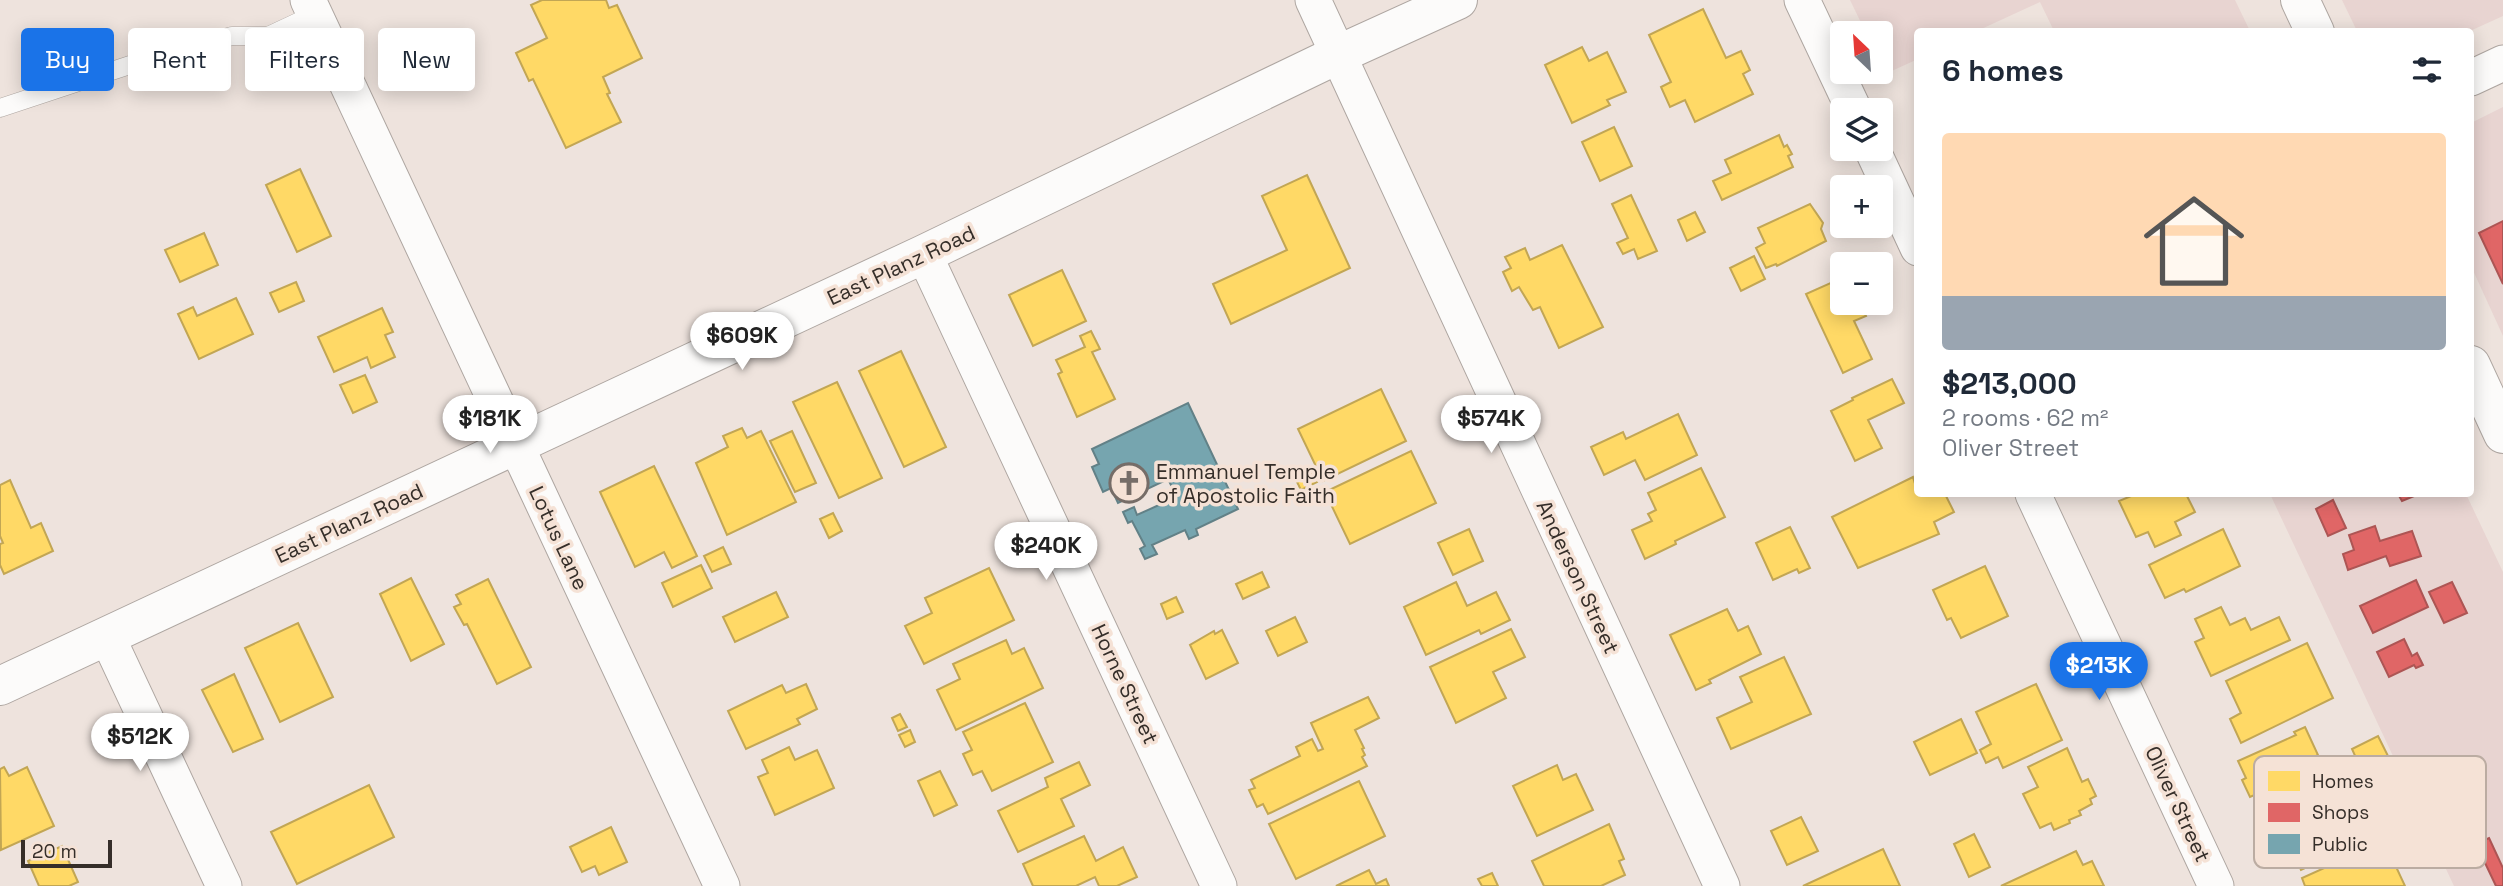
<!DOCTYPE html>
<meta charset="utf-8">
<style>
:root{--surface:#fff;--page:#f6f6f7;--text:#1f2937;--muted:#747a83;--line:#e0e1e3;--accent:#1a73e8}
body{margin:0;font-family:"Space Grotesk",sans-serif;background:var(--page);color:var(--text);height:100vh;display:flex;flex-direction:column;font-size:26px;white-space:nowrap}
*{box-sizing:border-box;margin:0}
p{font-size:23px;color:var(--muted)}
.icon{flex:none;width:38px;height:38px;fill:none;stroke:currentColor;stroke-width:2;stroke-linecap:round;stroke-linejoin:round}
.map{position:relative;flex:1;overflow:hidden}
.drawer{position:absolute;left:1914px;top:28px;width:560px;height:469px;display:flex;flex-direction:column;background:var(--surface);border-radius:7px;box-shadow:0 4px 18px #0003}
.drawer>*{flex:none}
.banner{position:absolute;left:21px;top:28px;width:665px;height:63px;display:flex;gap:14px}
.needle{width:46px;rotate:335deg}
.controls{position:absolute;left:1830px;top:21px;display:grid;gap:14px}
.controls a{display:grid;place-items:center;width:63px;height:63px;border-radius:7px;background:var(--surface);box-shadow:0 4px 18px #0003;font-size:35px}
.scale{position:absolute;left:21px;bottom:18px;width:91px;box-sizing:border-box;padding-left:7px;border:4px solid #352e29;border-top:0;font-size:19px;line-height:24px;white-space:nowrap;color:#352e29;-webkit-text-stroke:5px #f5e2d6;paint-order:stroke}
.price{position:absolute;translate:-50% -60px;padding:0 16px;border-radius:24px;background:#fff;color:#222;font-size:23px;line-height:46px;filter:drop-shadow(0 2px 4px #0008)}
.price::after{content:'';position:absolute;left:50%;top:42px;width:21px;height:16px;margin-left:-10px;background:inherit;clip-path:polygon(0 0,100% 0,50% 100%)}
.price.on{background:var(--accent);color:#fff}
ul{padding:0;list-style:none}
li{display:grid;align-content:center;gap:14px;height:371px;padding:0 28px}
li+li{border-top:2px solid var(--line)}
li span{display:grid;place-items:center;height:217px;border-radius:7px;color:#555}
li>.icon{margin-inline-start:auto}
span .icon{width:126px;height:126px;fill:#fffc;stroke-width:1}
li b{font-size:30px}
h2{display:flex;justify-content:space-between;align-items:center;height:84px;padding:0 28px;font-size:30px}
.tag{padding:0 24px;border-radius:7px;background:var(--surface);box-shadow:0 4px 18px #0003;font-size:24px;line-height:63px}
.tag.on{background:var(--accent);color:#fff}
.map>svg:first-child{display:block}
.commercial{fill:#e8d4d1}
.homes{fill:#ffd966;stroke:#c2a654;stroke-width:2}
.shops{fill:#e06666;stroke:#ad5554;stroke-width:2}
.public{fill:#76a5af;stroke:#628187;stroke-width:2}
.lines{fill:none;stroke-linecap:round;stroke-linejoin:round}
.lane-casing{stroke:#aea6a1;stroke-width:19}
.street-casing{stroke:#aea6a1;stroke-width:37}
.secondary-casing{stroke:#aea6a1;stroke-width:40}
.lane{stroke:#fcfbfa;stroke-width:18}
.street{stroke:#fcfbfa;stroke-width:35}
.secondary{stroke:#fcfbfa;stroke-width:38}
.labels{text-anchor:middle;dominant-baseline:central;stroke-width:7;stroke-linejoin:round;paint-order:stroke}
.street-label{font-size:21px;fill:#352e29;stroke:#f5e2d6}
.poi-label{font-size:21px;fill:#352e29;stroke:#f5e2d6;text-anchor:start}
.key{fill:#f5e2d6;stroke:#bbaca2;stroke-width:2}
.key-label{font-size:19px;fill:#352e29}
</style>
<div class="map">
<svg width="2503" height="886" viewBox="0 0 2503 886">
<rect width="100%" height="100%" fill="#eee3dd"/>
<g class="commercial">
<path d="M 1850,0 L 2235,0 L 2250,31 L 2054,31 L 2040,2 L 1977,31 L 1918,32 L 1918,59 L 1885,74 L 1881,66 L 1881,33 L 1866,33 Z"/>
<path d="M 2342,0 L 2503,0 L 2503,16 L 2470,31 L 2357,31 Z"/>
<path d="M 2503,107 L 2503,336 L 2471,266 L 2471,123 Z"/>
<path d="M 2270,494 L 2466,494 L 2503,572 L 2503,886 L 2454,886 Z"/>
</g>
<g class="homes">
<path d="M 542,0 L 606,0 L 609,8 L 617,5 L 642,58 L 603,77 L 610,93 L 607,94 L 621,122 L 566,148 L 533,79 L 529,81 L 516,53 L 547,38 L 531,5 Z"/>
<path d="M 1703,9 L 1726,58 L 1741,51 L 1750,70 L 1743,74 L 1753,94 L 1695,122 L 1685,100 L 1670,107 L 1661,87 L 1671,82 L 1649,35 Z"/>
<path d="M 1582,47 L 1589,61 L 1607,52 L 1626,92 L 1607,100 L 1610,105 L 1572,123 L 1545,65 Z"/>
<path d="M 1614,127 L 1632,166 L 1600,181 L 1582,142 Z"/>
<path d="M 1779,135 L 1784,147 L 1787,145 L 1792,154 L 1788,156 L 1793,167 L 1722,200 L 1713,181 L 1731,173 L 1725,160 Z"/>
<path d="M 300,169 L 331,236 L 297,252 L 266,185 Z"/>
<path d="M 1307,175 L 1350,268 L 1231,324 L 1213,284 L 1287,250 L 1262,196 Z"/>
<path d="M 1631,195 L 1657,251 L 1638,259 L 1634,249 L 1623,254 L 1617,243 L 1628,238 L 1612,204 Z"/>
<path d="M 1810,204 L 1823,223 L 1821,229 L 1826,241 L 1777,266 L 1776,264 L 1766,268 L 1756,248 L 1765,243 L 1758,228 Z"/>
<path d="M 1695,212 L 1705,232 L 1687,241 L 1678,220 Z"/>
<path d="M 204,233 L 218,265 L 180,282 L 165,250 Z"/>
<path d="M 1562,245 L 1603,327 L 1559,348 L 1540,307 L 1533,310 L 1519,287 L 1512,291 L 1503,272 L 1511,268 L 1505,257 L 1525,248 L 1530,260 Z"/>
<path d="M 1754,256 L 1765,279 L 1741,291 L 1730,268 Z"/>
<path d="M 1062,270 L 1086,321 L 1033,346 L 1009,295 Z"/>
<path d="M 1835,281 L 1836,284 L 1843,281 L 1843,303 L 1860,303 L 1866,316 L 1854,321 L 1872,359 L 1843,373 L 1806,294 Z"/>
<path d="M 296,282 L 304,301 L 279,312 L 270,293 Z"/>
<path d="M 236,298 L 253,334 L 199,359 L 178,314 L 193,307 L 197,316 Z"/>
<path d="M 382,308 L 393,332 L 385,335 L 395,357 L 371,368 L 367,357 L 334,372 L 318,337 Z"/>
<path d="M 1091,331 L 1100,349 L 1092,352 L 1115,399 L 1077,417 L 1058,374 L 1062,372 L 1056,360 L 1085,347 L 1080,336 Z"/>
<path d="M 901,351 L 946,447 L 904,467 L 859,371 Z"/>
<path d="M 365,375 L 377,402 L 353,413 L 340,385 Z"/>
<path d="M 1892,379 L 1904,403 L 1868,420 L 1882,448 L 1855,461 L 1831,411 L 1853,400 L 1852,398 Z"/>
<path d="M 837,382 L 882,478 L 839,498 L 793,402 Z"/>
<path d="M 1381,389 L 1406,441 L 1323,481 L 1298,429 Z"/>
<path d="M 1678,414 L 1697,455 L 1645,480 L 1635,460 L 1604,475 L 1591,447 L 1623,432 L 1626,439 Z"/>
<path d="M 742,428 L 747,438 L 761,431 L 796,502 L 727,535 L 696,463 L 728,447 L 723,436 Z"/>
<path d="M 792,431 L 816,483 L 795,492 L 770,441 Z"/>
<path d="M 1411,451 L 1436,503 L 1350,544 L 1325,492 Z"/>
<path d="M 654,466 L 697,556 L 672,568 L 664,552 L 635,567 L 600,492 Z"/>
<path d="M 1701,468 L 1725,517 L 1675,541 L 1676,544 L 1645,559 L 1632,530 L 1652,521 L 1648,514 L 1656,510 L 1648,493 Z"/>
<path d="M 1313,473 L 1317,482 L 1301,490 L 1296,480 Z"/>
<path d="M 1913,477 L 1918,494 L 1945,494 L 1954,512 L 1934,522 L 1939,534 L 1858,568 L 1832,517 Z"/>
<path d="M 10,480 L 31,528 L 41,523 L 53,551 L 4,574 L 0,565 L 0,544 L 3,543 L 0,536 L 0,485 Z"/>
<path d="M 2136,494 L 2186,494 L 2195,512 L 2175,522 L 2181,535 L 2155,547 L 2148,532 L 2136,537 L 2119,501 Z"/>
<path d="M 833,513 L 842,531 L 829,538 L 820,519 Z"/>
<path d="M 1790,527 L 1810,568 L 1799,573 L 1797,569 L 1773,580 L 1756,543 Z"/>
<path d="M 1469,529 L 1483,561 L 1453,575 L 1438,543 Z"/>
<path d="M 2223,529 L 2240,566 L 2186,592 L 2184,589 L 2165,598 L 2149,565 Z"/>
<path d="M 723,547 L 731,564 L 712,572 L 704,556 Z"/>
<path d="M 701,565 L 712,588 L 673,607 L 662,583 Z"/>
<path d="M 1985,566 L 2008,616 L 1961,638 L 1951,618 L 1947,620 L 1933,590 Z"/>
<path d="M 989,568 L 1014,620 L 924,664 L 905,626 L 932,613 L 925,598 Z"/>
<path d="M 1262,572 L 1269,587 L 1243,599 L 1236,584 Z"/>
<path d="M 411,578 L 444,644 L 411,661 L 380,594 Z"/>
<path d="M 488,579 L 531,667 L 497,684 L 467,624 L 464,625 L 454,607 L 461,604 L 456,595 Z"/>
<path d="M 1456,582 L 1467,606 L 1496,592 L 1510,620 L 1481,634 L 1479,630 L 1426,655 L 1404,607 Z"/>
<path d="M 776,592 L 788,617 L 735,642 L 723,617 Z"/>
<path d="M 1176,597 L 1183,612 L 1167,619 L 1161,604 Z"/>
<path d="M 2221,607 L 2230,625 L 2245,618 L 2251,630 L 2279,617 L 2290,640 L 2211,676 L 2195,642 L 2204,638 L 2195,619 Z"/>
<path d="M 1727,609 L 1738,631 L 1748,626 L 1761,654 L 1709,680 L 1711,683 L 1696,690 L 1670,635 Z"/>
<path d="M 1295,617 L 1307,642 L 1278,656 L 1266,631 Z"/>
<path d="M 298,623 L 333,697 L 280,722 L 245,648 Z"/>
<path d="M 1511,629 L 1525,657 L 1493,672 L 1506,698 L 1456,723 L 1430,667 Z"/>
<path d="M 1222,630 L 1238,663 L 1206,679 L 1190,645 L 1214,631 L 1215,634 Z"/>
<path d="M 1006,640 L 1012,654 L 1024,648 L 1043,688 L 956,730 L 937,690 L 960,679 L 953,664 Z"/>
<path d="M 2307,643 L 2333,698 L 2241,743 L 2230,719 L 2241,713 L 2226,681 Z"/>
<path d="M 1784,657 L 1811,714 L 1731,749 L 1717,718 L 1752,702 L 1740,677 Z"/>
<path d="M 234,674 L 263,739 L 233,752 L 202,690 Z"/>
<path d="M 806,684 L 817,709 L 797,719 L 800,724 L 746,749 L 728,711 L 782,685 L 786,693 Z"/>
<path d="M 2036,684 L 2062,740 L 2003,768 L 1998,757 L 1986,763 L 1980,750 L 1991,744 L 1976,712 Z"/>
<path d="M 1368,697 L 1379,718 L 1355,730 L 1364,748 L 1362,749 L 1365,755 L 1362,757 L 1367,766 L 1268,814 L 1263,804 L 1257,807 L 1249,790 L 1255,788 L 1251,780 L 1300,756 L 1296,747 L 1312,739 L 1318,751 L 1323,749 L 1311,723 Z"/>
<path d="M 1025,703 L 1053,762 L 992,791 L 982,771 L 973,775 L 963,754 L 972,750 L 963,732 Z"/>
<path d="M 900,714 L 907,727 L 898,731 L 892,718 Z"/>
<path d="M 1961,719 L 1977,753 L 1930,775 L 1914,742 Z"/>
<path d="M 2305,727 L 2318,755 L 2304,762 L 2315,791 L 2283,804 L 2277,792 L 2262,799 L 2259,793 L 2250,797 L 2242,780 L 2246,778 L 2238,761 L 2296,735 L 2294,732 Z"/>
<path d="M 910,730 L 915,742 L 905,747 L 899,735 Z"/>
<path d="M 2378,736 L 2388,756 L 2361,769 L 2352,749 Z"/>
<path d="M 789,747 L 795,760 L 817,750 L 834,788 L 775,815 L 758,777 L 768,773 L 762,760 Z"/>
<path d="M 2067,748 L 2082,782 L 2088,779 L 2096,796 L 2090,799 L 2092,804 L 2079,811 L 2081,815 L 2069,820 L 2070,823 L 2054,830 L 2051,823 L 2040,828 L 2023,794 L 2038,787 L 2028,767 Z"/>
<path d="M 1079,762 L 1090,785 L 1061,799 L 1074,826 L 1018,852 L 998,811 L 1048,787 L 1045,778 Z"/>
<path d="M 1557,765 L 1563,780 L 1576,774 L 1593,810 L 1537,836 L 1513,786 Z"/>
<path d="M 4,767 L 9,776 L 27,767 L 54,826 L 1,850 L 0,769 Z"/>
<path d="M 940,771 L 957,805 L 934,816 L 918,781 Z"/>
<path d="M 1359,781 L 1385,836 L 1296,879 L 1269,824 Z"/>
<path d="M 369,785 L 394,837 L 297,884 L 271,832 Z"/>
<path d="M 2314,800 L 2321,815 L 2346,804 L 2347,808 L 2362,801 L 2375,828 L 2361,835 L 2364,841 L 2301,870 L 2288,840 L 2324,823 L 2322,819 L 2295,832 L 2286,813 Z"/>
<path d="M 1801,817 L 1818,851 L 1787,865 L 1771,831 Z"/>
<path d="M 1609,824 L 1624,859 L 1619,861 L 1625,875 L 1601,886 L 1544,886 L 1532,861 Z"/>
<path d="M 611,827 L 627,862 L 599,875 L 595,866 L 582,872 L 570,847 Z"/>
<path d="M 1974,834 L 1990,867 L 1969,877 L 1954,844 Z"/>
<path d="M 1084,836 L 1096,861 L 1123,847 L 1137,877 L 1117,886 L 1099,886 L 1095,877 L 1076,886 L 1033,886 L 1023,864 Z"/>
<path d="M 2384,841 L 2405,886 L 2305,886 L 2302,878 Z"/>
<path d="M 62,846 L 78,882 L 69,886 L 39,886 L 28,861 Z"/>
<path d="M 1883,849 L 1900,886 L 1803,886 Z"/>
<path d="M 2076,851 L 2083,865 L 2092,861 L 2104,886 L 2001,886 Z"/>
<path d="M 1369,870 L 1376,884 L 1386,879 L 1389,886 L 1336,886 Z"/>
<path d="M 1492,873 L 1498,886 L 1482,886 L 1478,879 Z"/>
</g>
<g class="shops">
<path d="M 2503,221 L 2503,284 L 2479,233 Z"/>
<path d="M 2398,494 L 2419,494 L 2402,501 Z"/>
<path d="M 2333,500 L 2346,528 L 2328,536 L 2316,509 Z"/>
<path d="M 2375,526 L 2380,541 L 2412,531 L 2421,556 L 2390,566 L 2386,556 L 2348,570 L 2343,554 L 2354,550 L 2349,535 Z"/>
<path d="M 2416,580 L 2428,607 L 2373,633 L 2360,606 Z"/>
<path d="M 2452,582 L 2467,613 L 2444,623 L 2429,592 Z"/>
<path d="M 2404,639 L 2412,656 L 2417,653 L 2423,665 L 2416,668 L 2414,665 L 2389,677 L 2377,652 Z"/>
<path d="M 2489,838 L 2503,868 L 2503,886 L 2496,886 L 2476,844 Z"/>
</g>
<path class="public" d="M 1188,403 L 1238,509 L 1196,529 L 1198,535 L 1189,539 L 1185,530 L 1152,545 L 1157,554 L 1145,559 L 1140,549 L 1145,546 L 1132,521 L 1128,523 L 1123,512 L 1134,507 L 1137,515 L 1170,500 L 1166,492 L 1173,489 L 1168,479 L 1118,503 L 1111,488 L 1103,492 L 1092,467 L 1099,464 L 1092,449 Z"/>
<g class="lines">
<g class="lane-casing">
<path id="lane" d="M 0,108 L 148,59 L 232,36 L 268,36 L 315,14"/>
</g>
<g class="street-casing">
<g id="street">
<path d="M 308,0 L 722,886"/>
<path d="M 1313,0 L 1722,886"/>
<path d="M 1802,0 L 1854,110"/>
<path d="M 2471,78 L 2503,63"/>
<path d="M 1872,149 L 1918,248"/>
<path d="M 924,254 L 1219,886"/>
<path d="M 2033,494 L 2216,886"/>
<path d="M 107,636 L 224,886"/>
</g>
</g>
<g class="secondary-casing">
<g id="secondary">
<path d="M 2300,0 L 2315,32"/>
<path d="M 2471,365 L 2503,434"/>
<path d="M 0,686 L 924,254 L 1337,55 L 1458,0"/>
</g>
</g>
<use href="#lane" class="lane"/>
<use href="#street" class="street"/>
<use href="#secondary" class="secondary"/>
</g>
<defs>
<g id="church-ring" transform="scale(2.0125)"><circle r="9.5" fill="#f5e2d6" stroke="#766d68" stroke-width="1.5"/><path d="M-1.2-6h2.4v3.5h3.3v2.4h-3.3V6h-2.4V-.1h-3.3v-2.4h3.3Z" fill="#766d68"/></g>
</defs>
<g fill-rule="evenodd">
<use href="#church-ring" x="1129" y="483"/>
</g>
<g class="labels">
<g class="street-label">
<text transform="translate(901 265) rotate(-25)">East Planz Road</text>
<text transform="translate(349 523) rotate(-25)">East Planz Road</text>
<text transform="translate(559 538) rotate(65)">Lotus Lane</text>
<text transform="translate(1578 577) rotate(65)">Anderson Street</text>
<text transform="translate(1125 684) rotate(65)">Horne Street</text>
<text transform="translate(2178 804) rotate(65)">Oliver Street</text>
</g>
<g class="poi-label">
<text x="1156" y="471">Emmanuel Temple<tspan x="1156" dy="24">of Apostolic Faith</tspan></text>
</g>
</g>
<rect x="2254" y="756" width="232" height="112" rx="10" class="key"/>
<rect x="2268" y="771" width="32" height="20" fill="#ffd966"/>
<rect x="2268" y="803" width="32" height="19" fill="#e06666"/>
<rect x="2268" y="834" width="32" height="20" fill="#76a5af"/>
<g class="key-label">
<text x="2312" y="788">Homes</text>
<text x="2312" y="819">Shops</text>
<text x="2312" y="851">Public</text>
</g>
</svg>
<div class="controls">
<a><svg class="needle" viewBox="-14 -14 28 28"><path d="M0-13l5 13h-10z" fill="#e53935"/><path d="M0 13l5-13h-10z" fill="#747a83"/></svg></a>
<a><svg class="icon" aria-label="layers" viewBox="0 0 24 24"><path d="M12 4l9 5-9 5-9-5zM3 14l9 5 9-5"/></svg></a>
<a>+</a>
<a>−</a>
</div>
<div class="scale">20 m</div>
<b class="price" style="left:742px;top:372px">$609K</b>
<b class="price" style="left:490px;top:455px">$181K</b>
<b class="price" style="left:1491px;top:455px">$574K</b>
<b class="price" style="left:1046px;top:582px">$240K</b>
<b class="price on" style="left:2099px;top:702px">$213K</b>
<b class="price" style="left:140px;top:773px">$512K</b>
<div class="banner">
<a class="tag on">Buy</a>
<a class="tag">Rent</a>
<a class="tag">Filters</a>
<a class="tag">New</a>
</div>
<section class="drawer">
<h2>6 homes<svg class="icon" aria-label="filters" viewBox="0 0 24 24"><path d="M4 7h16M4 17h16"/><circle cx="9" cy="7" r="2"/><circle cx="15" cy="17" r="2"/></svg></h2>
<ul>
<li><span style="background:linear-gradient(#ffd9b3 75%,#9aa5b1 0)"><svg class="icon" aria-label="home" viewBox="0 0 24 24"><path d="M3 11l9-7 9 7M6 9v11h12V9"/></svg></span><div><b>$213,000</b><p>2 rooms · 62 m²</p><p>Oliver Street</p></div></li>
</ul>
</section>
</div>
